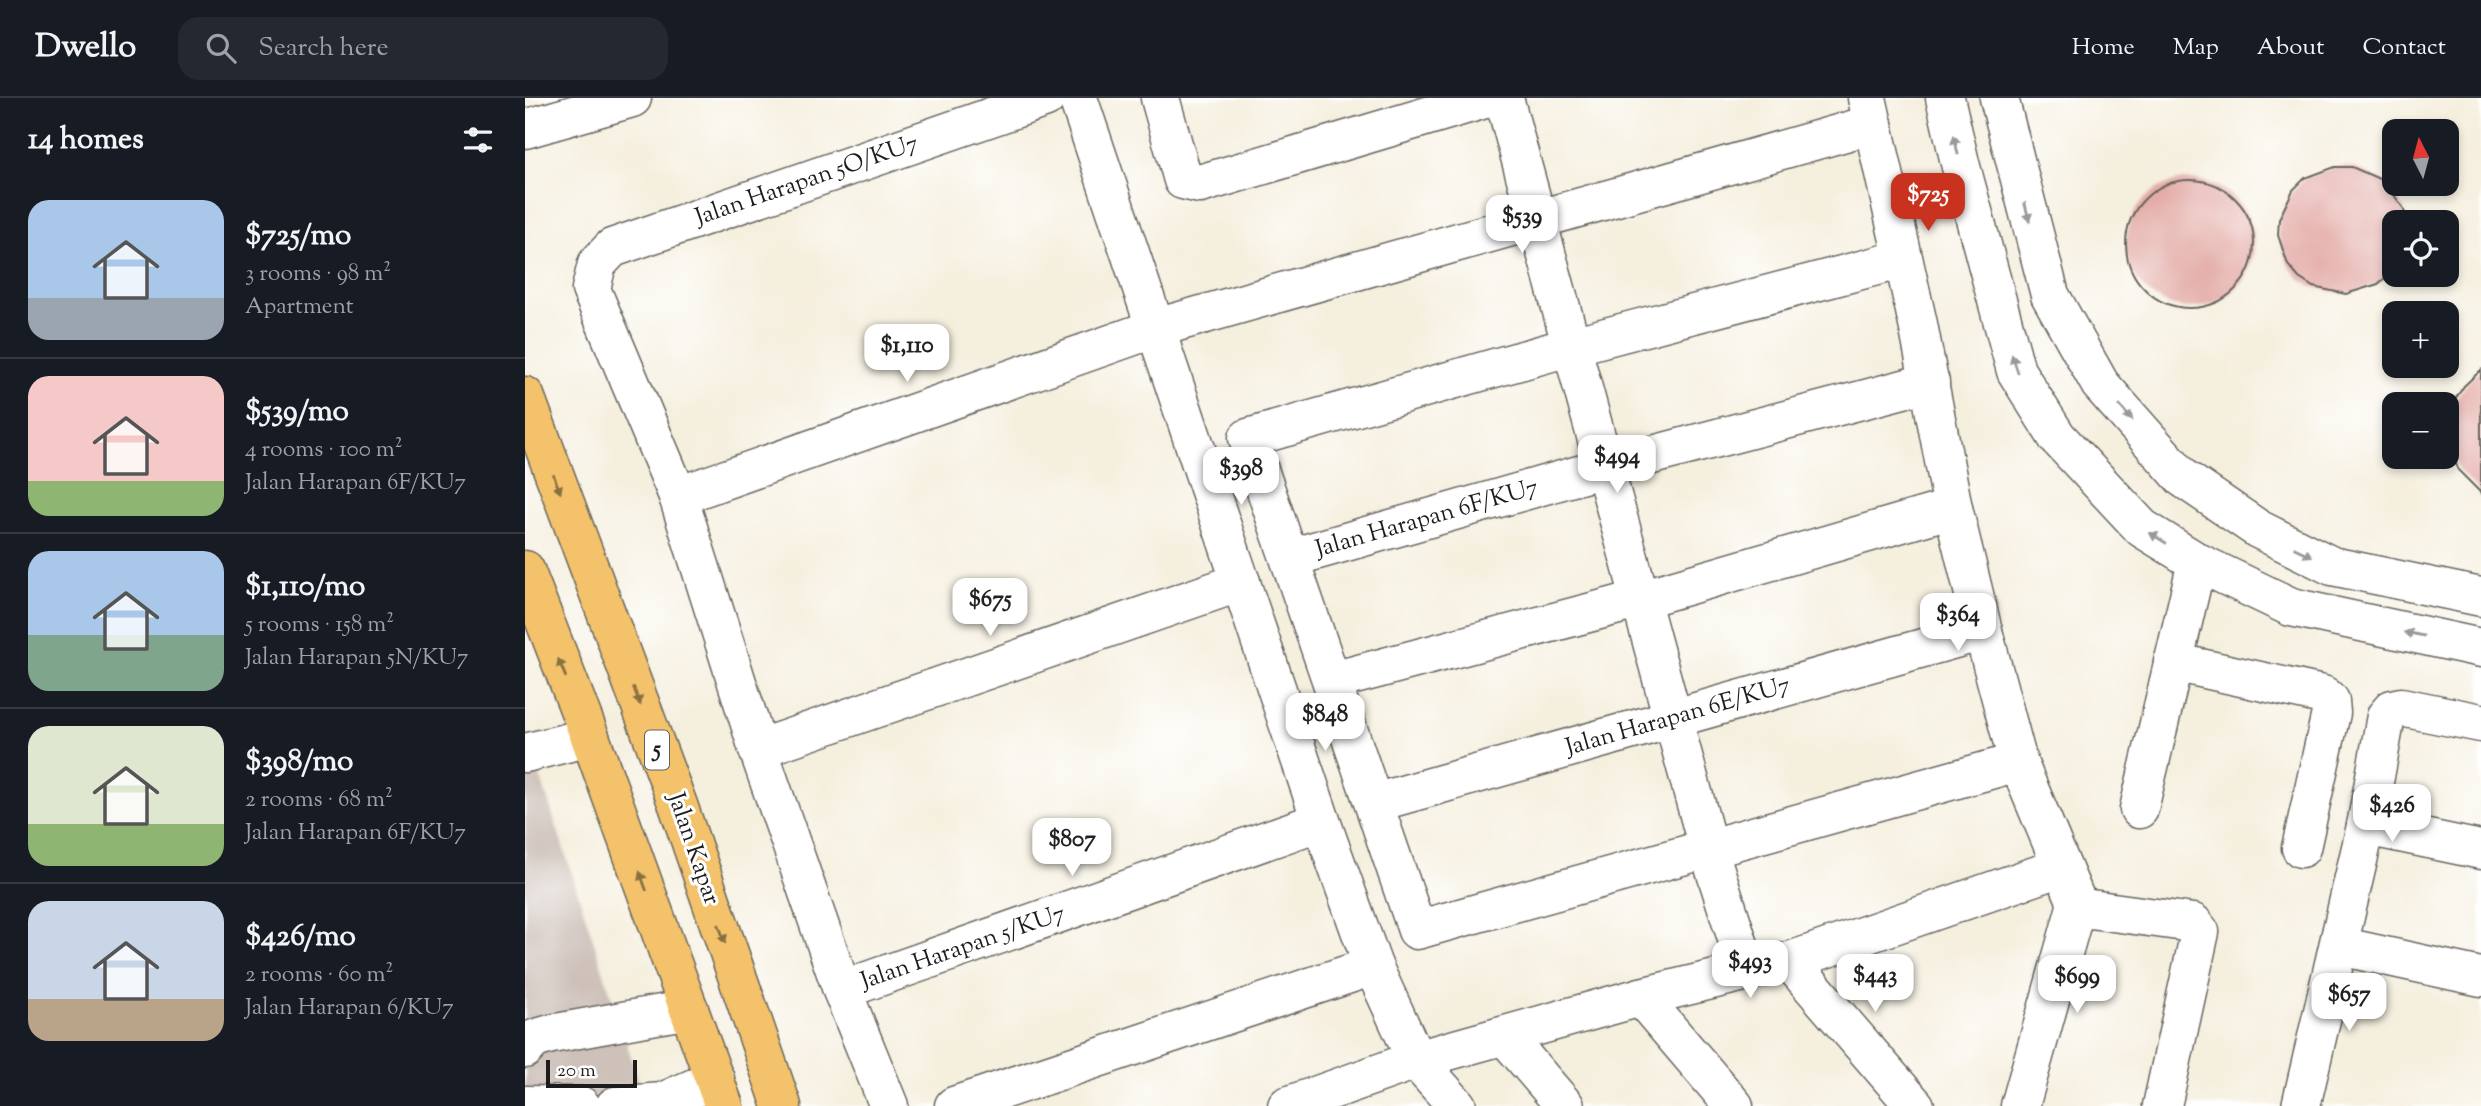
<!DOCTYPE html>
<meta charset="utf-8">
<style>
:root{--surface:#171b24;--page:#242831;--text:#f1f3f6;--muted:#9ea1a6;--line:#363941;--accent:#c8321e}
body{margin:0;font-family:"Sorts Mill Goudy",serif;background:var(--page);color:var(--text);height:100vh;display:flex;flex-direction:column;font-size:26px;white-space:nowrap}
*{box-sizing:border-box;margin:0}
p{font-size:23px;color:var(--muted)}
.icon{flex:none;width:38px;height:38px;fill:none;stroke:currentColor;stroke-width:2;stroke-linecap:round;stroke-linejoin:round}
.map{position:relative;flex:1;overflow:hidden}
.sheet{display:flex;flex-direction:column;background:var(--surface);width:525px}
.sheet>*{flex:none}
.needle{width:46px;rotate:354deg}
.buttons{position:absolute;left:1857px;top:21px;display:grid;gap:14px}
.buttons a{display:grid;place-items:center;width:77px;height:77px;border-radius:14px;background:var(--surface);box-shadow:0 4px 10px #0003;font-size:35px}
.scale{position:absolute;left:21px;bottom:18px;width:91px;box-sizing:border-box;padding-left:7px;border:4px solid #1c1c1c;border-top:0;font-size:19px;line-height:24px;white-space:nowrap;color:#1c1c1c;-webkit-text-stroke:5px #fff;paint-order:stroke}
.price{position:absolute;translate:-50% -60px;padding:0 16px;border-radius:14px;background:#fff;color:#222;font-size:23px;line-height:46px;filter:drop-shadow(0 2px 4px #0008)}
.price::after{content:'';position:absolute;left:50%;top:42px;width:21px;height:16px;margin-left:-10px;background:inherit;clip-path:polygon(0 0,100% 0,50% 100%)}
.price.active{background:var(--accent);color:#fff}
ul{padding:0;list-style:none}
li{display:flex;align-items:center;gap:21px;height:175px;padding:0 28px}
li+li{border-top:2px solid var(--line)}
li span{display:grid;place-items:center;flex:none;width:196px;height:140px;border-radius:21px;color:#555}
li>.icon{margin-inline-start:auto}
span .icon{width:84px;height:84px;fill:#fffc;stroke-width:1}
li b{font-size:30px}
h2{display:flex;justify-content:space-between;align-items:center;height:84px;padding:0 28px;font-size:30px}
header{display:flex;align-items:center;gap:42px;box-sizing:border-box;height:98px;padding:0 35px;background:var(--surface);border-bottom:2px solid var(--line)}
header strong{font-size:33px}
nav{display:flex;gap:38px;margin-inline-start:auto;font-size:24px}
.search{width:490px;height:63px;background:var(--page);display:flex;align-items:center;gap:18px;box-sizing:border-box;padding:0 24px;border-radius:21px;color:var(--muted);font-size:26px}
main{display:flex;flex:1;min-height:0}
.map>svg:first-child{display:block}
.industrial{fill:#cec1ba}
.building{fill:#e4ada8}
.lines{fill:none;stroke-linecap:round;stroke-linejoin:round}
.minor-casing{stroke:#686660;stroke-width:41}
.highway-casing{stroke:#686660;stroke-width:41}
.minor{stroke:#fff;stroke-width:38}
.highway{stroke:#f3c26a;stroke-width:38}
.oneway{fill:#999}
.oneway2{fill:#886f43}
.labels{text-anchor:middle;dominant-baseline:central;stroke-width:6;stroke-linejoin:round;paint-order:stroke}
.shield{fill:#fff;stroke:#606060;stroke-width:2}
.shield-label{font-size:23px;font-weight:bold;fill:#1c1c1c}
.street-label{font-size:24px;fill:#1c1c1c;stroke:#fff}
</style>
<header>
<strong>Dwello</strong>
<div class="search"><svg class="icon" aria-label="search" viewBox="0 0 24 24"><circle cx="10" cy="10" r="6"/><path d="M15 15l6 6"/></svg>Search here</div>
<nav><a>Home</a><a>Map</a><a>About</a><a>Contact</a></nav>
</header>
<main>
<section class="sheet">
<h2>14 homes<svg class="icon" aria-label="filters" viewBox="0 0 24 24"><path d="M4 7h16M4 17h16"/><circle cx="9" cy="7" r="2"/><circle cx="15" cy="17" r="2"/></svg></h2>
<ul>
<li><span style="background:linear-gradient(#a9c7e8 70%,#9aa5b1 0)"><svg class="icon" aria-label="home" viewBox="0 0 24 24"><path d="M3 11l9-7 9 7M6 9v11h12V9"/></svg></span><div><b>$725/mo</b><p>3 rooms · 98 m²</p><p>Apartment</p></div></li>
<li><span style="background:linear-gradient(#f6c9c9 75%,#8fb573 0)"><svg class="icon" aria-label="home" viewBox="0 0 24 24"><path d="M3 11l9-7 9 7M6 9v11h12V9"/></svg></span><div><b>$539/mo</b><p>4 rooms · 100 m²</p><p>Jalan Harapan 6F/KU7</p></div></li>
<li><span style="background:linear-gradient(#a9c7e8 60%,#7fa58c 0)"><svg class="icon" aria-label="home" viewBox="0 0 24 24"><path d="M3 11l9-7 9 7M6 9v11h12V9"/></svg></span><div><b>$1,110/mo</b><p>5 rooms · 158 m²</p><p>Jalan Harapan 5N/KU7</p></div></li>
<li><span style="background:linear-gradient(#dfe7d0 70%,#8fb573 0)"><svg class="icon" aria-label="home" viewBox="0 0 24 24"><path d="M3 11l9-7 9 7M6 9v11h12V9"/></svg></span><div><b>$398/mo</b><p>2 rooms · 68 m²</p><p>Jalan Harapan 6F/KU7</p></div></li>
<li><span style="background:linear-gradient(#c9d6e8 70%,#b9a48a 0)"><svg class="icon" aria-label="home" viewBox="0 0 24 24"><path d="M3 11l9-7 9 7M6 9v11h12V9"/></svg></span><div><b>$426/mo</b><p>2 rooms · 60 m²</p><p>Jalan Harapan 6/KU7</p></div></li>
</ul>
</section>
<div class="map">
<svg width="1956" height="1008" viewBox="0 0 1956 1008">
<rect width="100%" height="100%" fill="#fff"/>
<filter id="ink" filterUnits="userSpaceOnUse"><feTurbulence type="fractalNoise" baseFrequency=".0143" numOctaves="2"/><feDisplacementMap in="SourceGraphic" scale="14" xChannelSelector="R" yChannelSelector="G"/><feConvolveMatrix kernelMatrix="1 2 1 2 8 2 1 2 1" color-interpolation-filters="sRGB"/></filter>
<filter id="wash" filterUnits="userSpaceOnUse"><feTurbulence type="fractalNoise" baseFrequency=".00686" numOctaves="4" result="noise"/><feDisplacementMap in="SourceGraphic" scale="28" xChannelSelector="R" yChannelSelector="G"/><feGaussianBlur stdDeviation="1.57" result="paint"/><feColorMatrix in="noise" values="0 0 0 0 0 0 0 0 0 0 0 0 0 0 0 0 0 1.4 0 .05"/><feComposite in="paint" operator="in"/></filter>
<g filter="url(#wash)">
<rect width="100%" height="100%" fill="#f5efde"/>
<path class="industrial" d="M 0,631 L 122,1008 L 0,1008 Z"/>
<g id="blocks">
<g class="building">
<path d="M 1810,69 L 1827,69 L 1859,83 L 1879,111 L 1881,124 L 1869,124 L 1869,170 L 1866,175 L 1853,186 L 1821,196 L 1788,189 L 1774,180 L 1763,167 L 1753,137 L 1754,121 L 1768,92 L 1780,80 Z"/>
<circle cx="1665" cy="146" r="64"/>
<path d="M 1956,272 L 1956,395 L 1933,372 L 1923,338 L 1929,303 L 1939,288 Z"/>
</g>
</g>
</g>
<g filter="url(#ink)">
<use href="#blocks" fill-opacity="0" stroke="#686660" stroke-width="2"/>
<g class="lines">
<g class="minor-casing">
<g id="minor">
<path d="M 553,0 L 796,723 L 848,868 L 891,962 L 932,1008"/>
<path d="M 635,0 L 658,82 L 675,86 L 963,0"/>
<path d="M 979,0 L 1183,750 L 1222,872"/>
<path d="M 1342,0 L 1393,226 L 1428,410 L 1458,533 L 1493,664 L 1550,800 L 1551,809 L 1495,1008"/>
<path d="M 1420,0 L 1435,65 L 1491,273 L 1532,339 L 1617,430 L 1672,464 L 1766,509 L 1956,550"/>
<path d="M 1474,0 L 1525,197 L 1575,286 L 1658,380 L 1733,431 L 1807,468 L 1956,499"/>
<path d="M 0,31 L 107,0"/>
<path d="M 1378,161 L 1047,248 L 723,340 L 892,832 L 1493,664"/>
<path d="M 153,398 L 631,230 L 1348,26"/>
<path d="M 765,460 L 1082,369 L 1405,284"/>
<path d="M 1648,564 L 1798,597 L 1805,603 L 1806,615 L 1776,750"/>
<path d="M 807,583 L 1116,501 L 1428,410"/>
<path d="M 233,651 L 716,484"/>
<path d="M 0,655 L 65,639"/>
<path d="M 849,705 L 1458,533"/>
<path d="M 1614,711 L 1672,464"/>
<path d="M 1841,728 L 1956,752"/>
<path d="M 1551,809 L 1668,825 L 1675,834 L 1637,1008"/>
<path d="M 1814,848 L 1956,879"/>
<path d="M 1265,863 L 1390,1008"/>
<path d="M 317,892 L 796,723"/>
<path d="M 1116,899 L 1209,1008"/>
<path d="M 980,938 L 1040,1008"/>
<path d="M 0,951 L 9,941 L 26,936 L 164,911"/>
<path d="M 0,1007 L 56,1008"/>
<path d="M 90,1008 L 137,1004 L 190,981"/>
<path d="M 364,1008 L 317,892 L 233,651 L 153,398 L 66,191 L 72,166 L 87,150 L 521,0"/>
<path d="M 429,1008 L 848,868"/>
<path d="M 762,1008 L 891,962 L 1116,899 L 1265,863 L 1536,769"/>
<path d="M 1776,1008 L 1841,728 L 1861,618 L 1867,611 L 1876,609 L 1956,625"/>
</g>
</g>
<g class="highway-casing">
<g id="highway">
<path d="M 0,298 L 153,707 L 257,1008"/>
<path d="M 0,472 L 65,639 L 199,1008"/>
</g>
</g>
<use href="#minor" class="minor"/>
<use href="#highway" class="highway"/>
</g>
<defs><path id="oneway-solid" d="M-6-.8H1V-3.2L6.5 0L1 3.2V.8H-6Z" transform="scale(1.75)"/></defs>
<g class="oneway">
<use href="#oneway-solid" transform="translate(1431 47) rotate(-102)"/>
<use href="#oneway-solid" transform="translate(1502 114) rotate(75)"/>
<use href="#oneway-solid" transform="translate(1490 266) rotate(-109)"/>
<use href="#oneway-solid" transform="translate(1601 315) rotate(49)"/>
<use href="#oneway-solid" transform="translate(1633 440) rotate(-148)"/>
<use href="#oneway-solid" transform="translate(1778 454) rotate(26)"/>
<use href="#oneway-solid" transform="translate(1889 536) rotate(-168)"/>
</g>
<g class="oneway2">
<use href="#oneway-solid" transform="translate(32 386) rotate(69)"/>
<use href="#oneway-solid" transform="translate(37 570) rotate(-112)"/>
<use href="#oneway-solid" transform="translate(112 598) rotate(69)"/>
<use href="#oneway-solid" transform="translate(118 783) rotate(-110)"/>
<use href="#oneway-solid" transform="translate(197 836) rotate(71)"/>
</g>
</g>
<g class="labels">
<rect class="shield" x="120" y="632.5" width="24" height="39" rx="5"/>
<g class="shield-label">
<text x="132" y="652">5</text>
</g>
<g class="street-label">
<text transform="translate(282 83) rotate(-19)">Jalan Harapan 5O/KU7</text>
<text transform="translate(902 421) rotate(-16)">Jalan Harapan 6F/KU7</text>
<text transform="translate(1153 619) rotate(-16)">Jalan Harapan 6E/KU7</text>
<text transform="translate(168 751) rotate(71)">Jalan Kapar</text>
<text transform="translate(438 850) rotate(-19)">Jalan Harapan 5/KU7</text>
</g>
</g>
</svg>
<div class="buttons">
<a><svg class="needle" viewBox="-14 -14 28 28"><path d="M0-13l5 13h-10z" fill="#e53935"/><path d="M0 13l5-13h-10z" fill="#9ea1a6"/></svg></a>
<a><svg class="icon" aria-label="locate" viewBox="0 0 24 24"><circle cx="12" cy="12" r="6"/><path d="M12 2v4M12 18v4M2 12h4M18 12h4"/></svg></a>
<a>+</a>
<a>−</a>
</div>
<div class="scale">20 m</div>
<b class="price active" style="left:1403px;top:135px">$725</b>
<b class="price" style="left:997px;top:157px">$539</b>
<b class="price" style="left:382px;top:286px">$1,110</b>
<b class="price" style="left:1092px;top:397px">$494</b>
<b class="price" style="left:716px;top:409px">$398</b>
<b class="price" style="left:465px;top:540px">$675</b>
<b class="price" style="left:1433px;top:555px">$364</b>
<b class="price" style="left:800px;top:655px">$848</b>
<b class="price" style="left:1867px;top:746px">$426</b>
<b class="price" style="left:547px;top:780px">$807</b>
<b class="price" style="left:1225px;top:902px">$493</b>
<b class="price" style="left:1350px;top:916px">$443</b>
<b class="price" style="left:1552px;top:917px">$699</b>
<b class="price" style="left:1824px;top:935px">$657</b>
</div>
</main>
